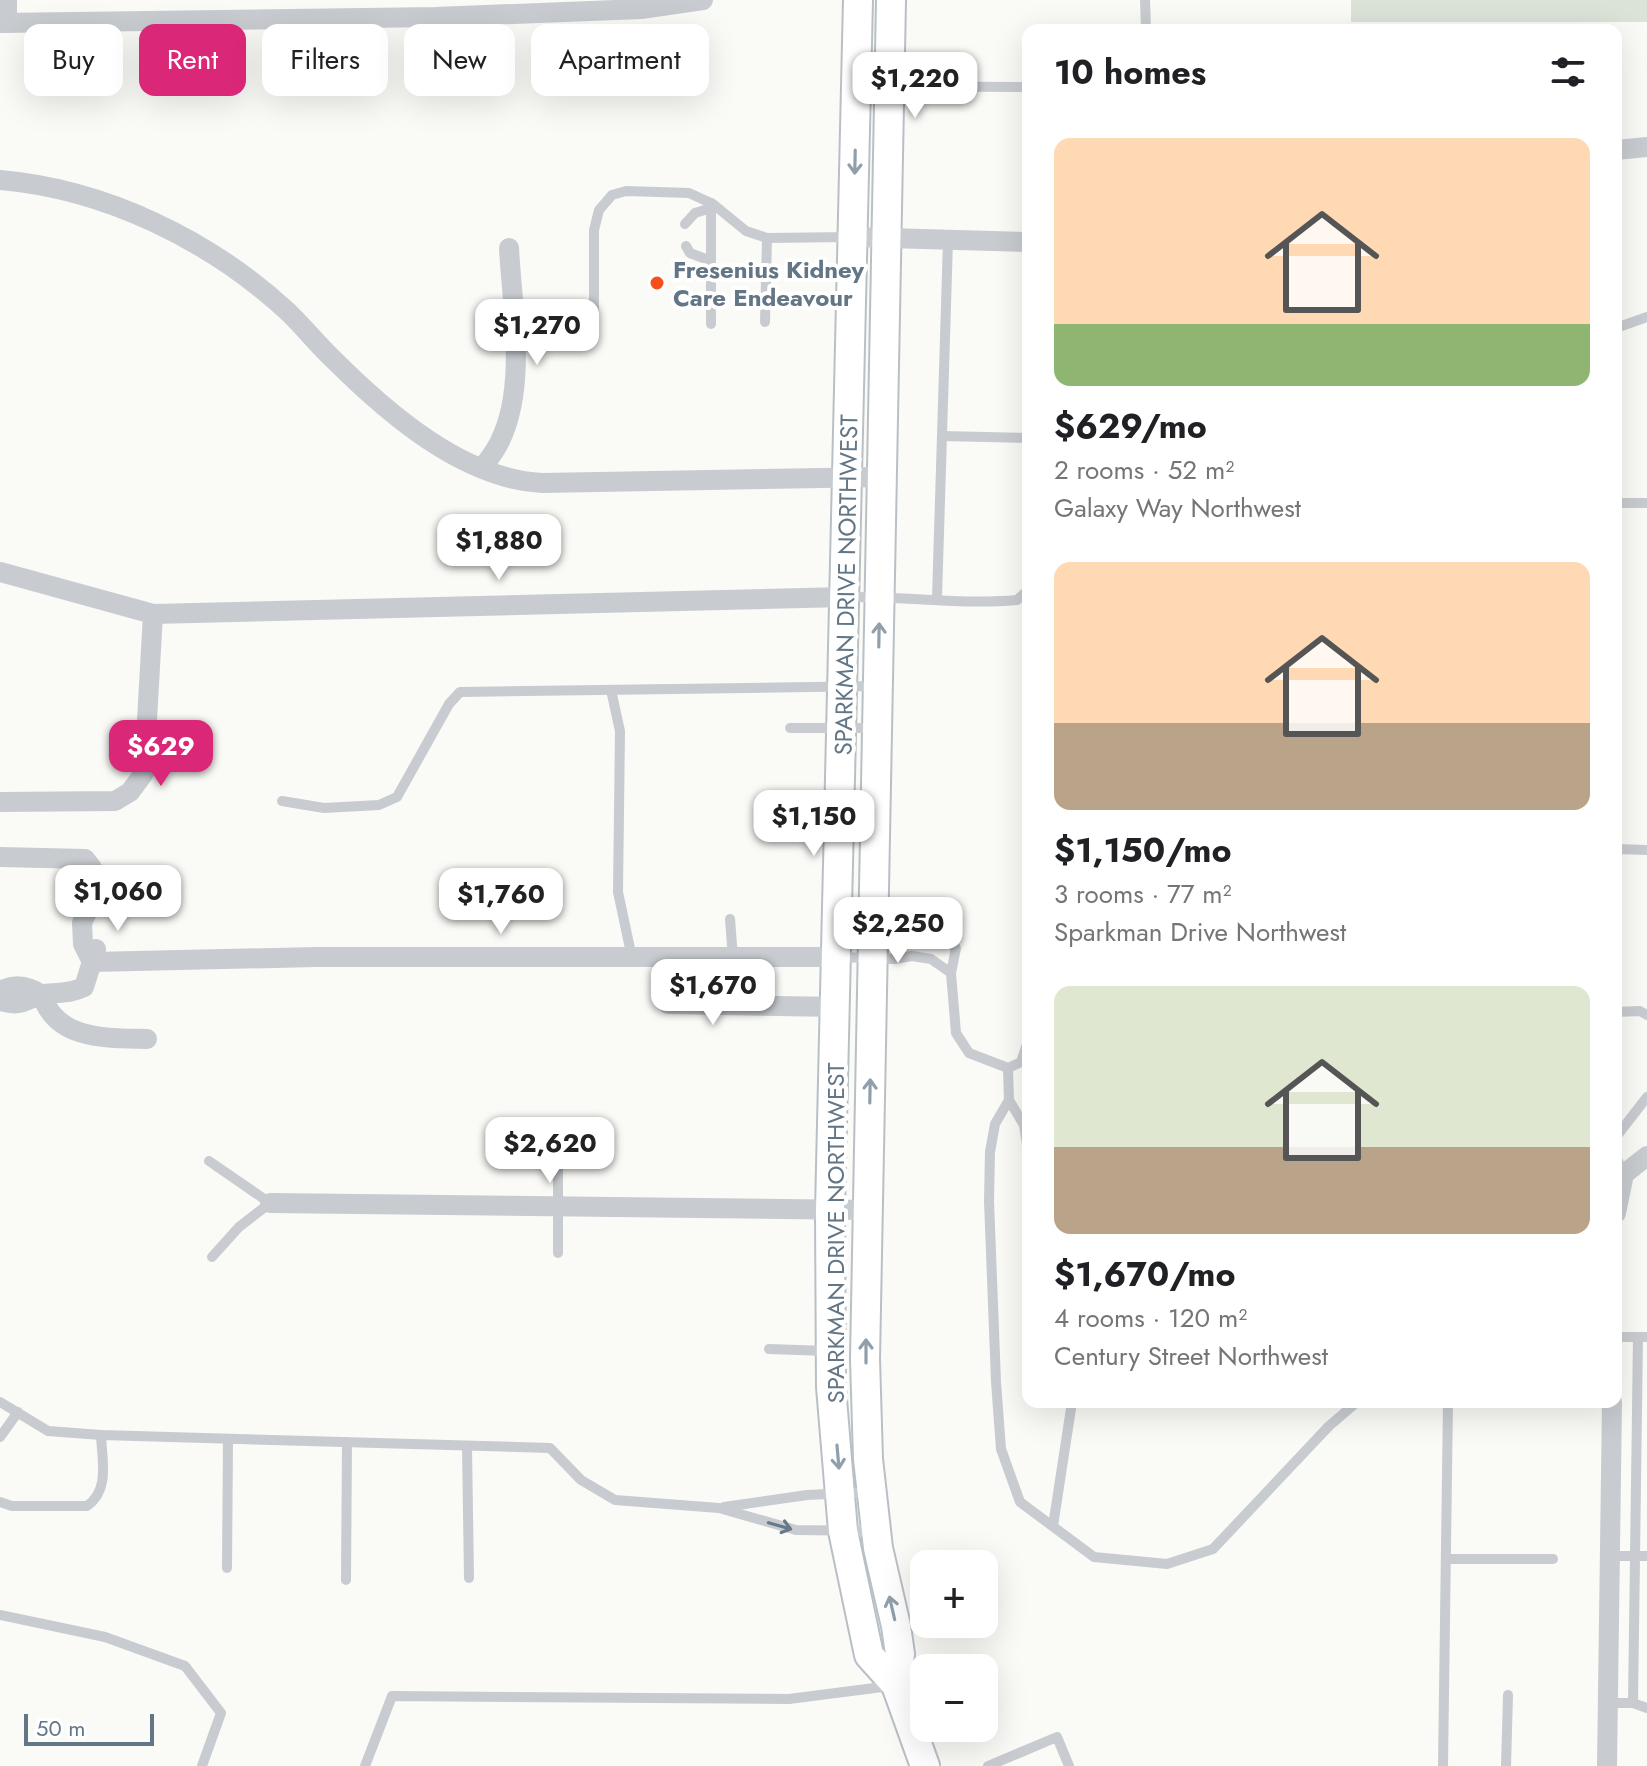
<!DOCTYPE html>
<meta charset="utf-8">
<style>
:root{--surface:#fff;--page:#f2f2f2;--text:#202124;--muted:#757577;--accent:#db2777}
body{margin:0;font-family:Jost,sans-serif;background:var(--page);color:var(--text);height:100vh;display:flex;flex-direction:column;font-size:30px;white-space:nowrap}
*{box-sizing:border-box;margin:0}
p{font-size:26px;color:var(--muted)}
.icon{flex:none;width:44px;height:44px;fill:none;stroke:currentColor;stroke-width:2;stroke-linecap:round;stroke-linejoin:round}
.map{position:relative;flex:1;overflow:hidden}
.side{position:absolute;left:1022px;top:24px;width:600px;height:1384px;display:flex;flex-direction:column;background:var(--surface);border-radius:16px;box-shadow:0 8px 32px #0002}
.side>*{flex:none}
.hud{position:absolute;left:24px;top:24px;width:760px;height:72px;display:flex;gap:16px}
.tools{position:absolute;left:910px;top:1550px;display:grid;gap:16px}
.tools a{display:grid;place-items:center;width:88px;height:88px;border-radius:16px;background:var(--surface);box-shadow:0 8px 32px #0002;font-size:40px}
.scale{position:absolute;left:24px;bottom:20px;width:130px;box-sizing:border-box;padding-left:8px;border:4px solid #627686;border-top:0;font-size:22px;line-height:28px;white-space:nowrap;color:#627686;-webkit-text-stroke:6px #fff;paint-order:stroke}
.price{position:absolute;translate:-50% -68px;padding:0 18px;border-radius:16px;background:#fff;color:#222;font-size:26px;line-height:52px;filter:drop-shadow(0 2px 4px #0008)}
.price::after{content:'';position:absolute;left:50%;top:48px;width:24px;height:18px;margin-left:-12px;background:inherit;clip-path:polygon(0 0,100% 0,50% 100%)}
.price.active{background:var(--accent);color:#fff}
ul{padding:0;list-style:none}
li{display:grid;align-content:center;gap:16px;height:424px;padding:0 32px}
li span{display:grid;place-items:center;height:248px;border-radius:16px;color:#555}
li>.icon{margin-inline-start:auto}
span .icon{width:144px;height:144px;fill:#fffc;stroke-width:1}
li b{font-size:34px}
h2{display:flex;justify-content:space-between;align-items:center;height:96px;padding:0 32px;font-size:34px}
.tag{padding:0 28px;border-radius:16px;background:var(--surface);box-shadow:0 8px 32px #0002;font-size:28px;line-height:72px}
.tag.active{background:var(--accent);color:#fff}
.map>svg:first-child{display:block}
.green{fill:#dbe2d8}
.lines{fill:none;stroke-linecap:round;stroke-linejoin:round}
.secondary-casing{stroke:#b9c0c5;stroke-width:32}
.service{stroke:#c8ccd0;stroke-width:10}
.minor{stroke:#c8ccd0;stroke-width:20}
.secondary{stroke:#fff;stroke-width:28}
.oneway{stroke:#919faa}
.oneway2{stroke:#677a8a}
.poi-dot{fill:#f5501c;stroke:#fff;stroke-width:3}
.labels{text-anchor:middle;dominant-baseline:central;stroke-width:8;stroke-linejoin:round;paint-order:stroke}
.poi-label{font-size:24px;font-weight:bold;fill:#627686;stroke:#fff;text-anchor:start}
.street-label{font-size:24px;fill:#627686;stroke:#fff}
</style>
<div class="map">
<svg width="1647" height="1766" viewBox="0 0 1647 1766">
<rect width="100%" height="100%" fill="#fafaf7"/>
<rect class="green" x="1351" y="0" width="296" height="22"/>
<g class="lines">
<g class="secondary-casing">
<g id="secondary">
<path d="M 858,0 L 830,1210 L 831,1387 L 843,1531 L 869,1655 L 896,1685 L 925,1766"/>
<path d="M 891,0 L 865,1359 L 868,1459 L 878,1548 L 896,1626 L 900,1654 L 896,1685"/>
</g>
</g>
<g class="service">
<path d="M 1145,0 L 1146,30"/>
<path d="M 157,21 L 158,69"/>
<path d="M 858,86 L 1028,87"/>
<path d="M 711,203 L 711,324"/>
<path d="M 685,224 L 695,213 L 711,208"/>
<path d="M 686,246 L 690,253 L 711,261"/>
<path d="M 765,322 L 767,238"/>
<path d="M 594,325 L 594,230 L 599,210 L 612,195 L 626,191 L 689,193 L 713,204 L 746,231 L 767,238 L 851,237"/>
<path d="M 1616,328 L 1647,317"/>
<path d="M 942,436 L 1028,438"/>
<path d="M 1616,503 L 1647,503"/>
<path d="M 847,597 C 904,596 961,605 1017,600 L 1028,590"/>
<path d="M 937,598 L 948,240"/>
<path d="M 611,690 L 620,731 L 618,892 L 632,958"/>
<path d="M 790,728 L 876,728"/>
<path d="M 282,801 L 324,808 L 379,805 L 397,797 L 449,704 L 460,692 L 878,686"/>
<path d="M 1616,849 L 1647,850"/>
<path d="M 878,903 C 900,925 933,927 956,948 L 951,973"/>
<path d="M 730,919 L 733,958"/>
<path d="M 838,957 L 895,959 L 912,956 L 931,959 L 951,973 L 956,1033 L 969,1053 L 1008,1068 L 1021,1062 L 1028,1041"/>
<path d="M 1616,1012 L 1640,1011 L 1647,1015"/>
<path d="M 1008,1068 L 1009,1100 L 995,1124 L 990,1152 L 989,1201 L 996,1382 L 1001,1449 L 1020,1502 L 1094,1557 L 1167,1564 L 1213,1549 L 1329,1426 L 1357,1402"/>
<path d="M 1009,1100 L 1024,1125 L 1028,1152"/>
<path d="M 1616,1137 L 1647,1097"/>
<path d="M 1616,1157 L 1624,1174"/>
<path d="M 209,1161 L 270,1203 L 239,1227 L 212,1257"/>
<path d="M 558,1253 L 558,1152"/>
<path d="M 1616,1337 L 1647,1337"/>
<path d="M 769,1349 L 827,1351"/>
<path d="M 0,1402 L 48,1431 L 101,1435 L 550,1448 L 581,1480 L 615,1500 L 719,1508 L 796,1530 L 874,1531"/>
<path d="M 0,1437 L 18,1412"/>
<path d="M 467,1446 L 469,1578"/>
<path d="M 0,1502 L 12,1506 L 87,1506 C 110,1490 102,1461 101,1435"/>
<path d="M 724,1507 L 807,1495 L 872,1492"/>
<path d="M 1053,1526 L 1072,1402"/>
<path d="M 1609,1556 L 1647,1556"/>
<path d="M 1446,1559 L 1553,1559"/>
<path d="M 227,1568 L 228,1439"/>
<path d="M 346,1580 L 347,1442"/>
<path d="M 0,1615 L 105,1637 L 185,1666 L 221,1713 L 202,1766"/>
<path d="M 1608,1703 L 1633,1703 L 1638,1337"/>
<path d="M 1633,1703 L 1647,1708"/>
<path d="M 365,1766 L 392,1696 L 789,1699 L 890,1686"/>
<path d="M 988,1766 L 1057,1737 L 1069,1766"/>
<path d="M 1443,1766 L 1448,1402"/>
<path d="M 1506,1766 L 1508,1695"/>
</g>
<g class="minor">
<path d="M 7,0 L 7,23"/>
<path d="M 0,23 L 435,17 L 641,9 L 703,0"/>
<path d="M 1616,150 L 1647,147"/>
<path d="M 0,180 C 105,189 210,240 287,311 C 303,326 317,344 333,359 C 387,413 463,479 542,483 L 882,477"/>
<path d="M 853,237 L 1028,242"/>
<path d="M 483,467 C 489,459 496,450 500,441 C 527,386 512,307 509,248"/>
<path d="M 0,572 L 153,614 L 845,597"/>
<path d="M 0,802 L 115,801 L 130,792 L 144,773 L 153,614"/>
<path d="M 0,857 L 85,859 L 92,868 L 90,906 L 82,923 L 83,944 L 92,962"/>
<path d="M 666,958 L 668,1004 L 837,1007"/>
<path d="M 92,962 L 316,957 L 838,957"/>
<path d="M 0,991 C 15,983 29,986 42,995 C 56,1041 108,1038 147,1039"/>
<path d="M 0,1001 C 24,1008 26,998 45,994 C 59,992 70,994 84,987 L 96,949"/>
<path d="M 270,1203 L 868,1210"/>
<path d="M 1616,1213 L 1624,1174 L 1647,1156"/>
<path d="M 1607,1766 L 1612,1402"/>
</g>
<use href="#secondary" class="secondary"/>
</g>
<defs><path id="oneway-shaft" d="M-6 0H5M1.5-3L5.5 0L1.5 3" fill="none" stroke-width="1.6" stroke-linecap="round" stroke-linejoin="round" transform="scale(2)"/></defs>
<g class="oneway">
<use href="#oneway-shaft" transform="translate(855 162) rotate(91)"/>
<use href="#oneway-shaft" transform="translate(879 635) rotate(-89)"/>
<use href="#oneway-shaft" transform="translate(870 1091) rotate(-89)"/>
<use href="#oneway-shaft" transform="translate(866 1351) rotate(-90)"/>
<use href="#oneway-shaft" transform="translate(838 1457) rotate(85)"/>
<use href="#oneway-shaft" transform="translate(892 1608) rotate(-103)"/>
</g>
<use class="oneway2" href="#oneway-shaft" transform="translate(780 1526) rotate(16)"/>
<circle class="poi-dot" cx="657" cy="283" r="8"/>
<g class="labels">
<g class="poi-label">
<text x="673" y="269">Fresenius Kidney<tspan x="673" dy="28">Care Endeavour</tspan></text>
</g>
<g class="street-label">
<text transform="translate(846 585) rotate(-89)">SPARKMAN DRIVE NORTHWEST</text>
<text transform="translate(835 1233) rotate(-90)">SPARKMAN DRIVE NORTHWEST</text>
</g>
</g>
</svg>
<div class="tools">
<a>+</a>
<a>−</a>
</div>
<div class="scale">50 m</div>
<b class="price" style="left:915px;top:120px">$1,220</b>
<b class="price" style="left:537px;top:367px">$1,270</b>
<b class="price" style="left:499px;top:582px">$1,880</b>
<b class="price active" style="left:161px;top:788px">$629</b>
<b class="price" style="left:814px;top:858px">$1,150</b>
<b class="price" style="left:118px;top:933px">$1,060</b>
<b class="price" style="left:501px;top:936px">$1,760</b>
<b class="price" style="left:898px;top:965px">$2,250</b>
<b class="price" style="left:713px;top:1027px">$1,670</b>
<b class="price" style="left:550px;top:1185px">$2,620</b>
<div class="hud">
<a class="tag">Buy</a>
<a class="tag active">Rent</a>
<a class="tag">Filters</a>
<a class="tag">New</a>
<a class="tag">Apartment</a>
</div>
<section class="side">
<h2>10 homes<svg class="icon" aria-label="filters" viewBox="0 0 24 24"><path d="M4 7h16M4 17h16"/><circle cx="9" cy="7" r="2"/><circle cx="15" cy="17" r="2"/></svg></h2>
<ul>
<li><span style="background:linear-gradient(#ffd9b3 75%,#8fb573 0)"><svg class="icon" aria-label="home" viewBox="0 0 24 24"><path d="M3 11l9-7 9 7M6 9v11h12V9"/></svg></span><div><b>$629/mo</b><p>2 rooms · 52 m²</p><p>Galaxy Way Northwest</p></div></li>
<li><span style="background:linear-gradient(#ffd9b3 65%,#b9a48a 0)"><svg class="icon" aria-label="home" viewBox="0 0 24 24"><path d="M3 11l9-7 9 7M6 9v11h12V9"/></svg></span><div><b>$1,150/mo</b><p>3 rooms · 77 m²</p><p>Sparkman Drive Northwest</p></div></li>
<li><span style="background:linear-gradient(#dfe7d0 65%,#b9a48a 0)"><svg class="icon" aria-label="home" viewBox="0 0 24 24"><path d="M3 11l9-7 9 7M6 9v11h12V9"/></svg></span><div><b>$1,670/mo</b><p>4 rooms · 120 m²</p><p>Century Street Northwest</p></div></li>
</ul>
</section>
</div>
